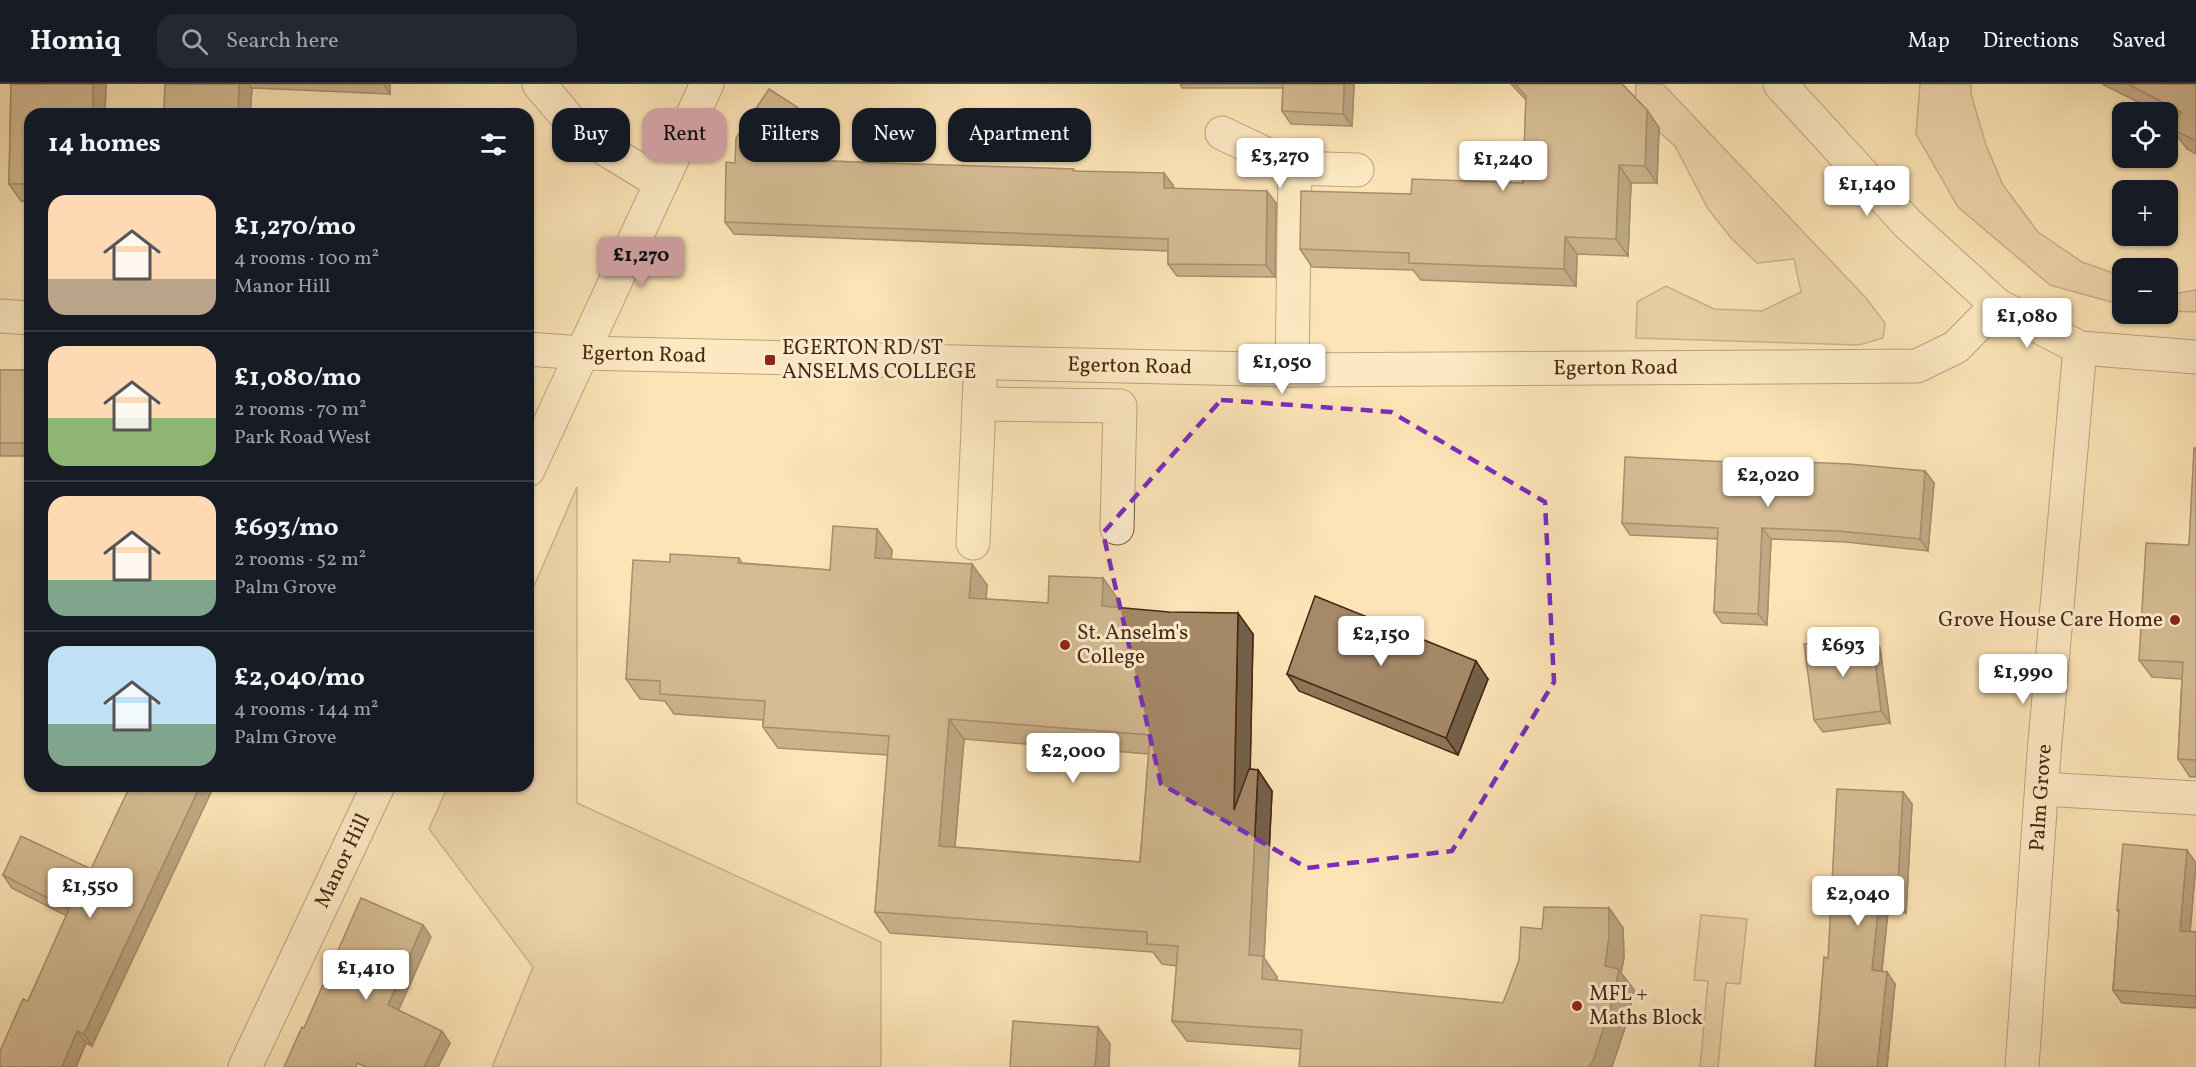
<!DOCTYPE html>
<meta charset="utf-8">
<style>
:root{--surface:#171b24;--page:#242831;--text:#f1f3f6;--muted:#9ea1a6;--line:#363941;--accent:#c59692}
body{margin:0;font-family:Vollkorn,serif;background:var(--page);color:var(--text);height:100vh;display:flex;flex-direction:column;font-size:22px;white-space:nowrap}
*{box-sizing:border-box;margin:0}
p{font-size:20px;color:var(--muted)}
.icon{flex:none;width:33px;height:33px;fill:none;stroke:currentColor;stroke-width:2;stroke-linecap:round;stroke-linejoin:round}
.map{position:relative;flex:1;overflow:hidden}
.drawer{position:absolute;left:24px;top:24px;width:510px;height:684px;display:flex;flex-direction:column;background:var(--surface);border-radius:18px;box-shadow:0 2px 4px #0004}
.drawer>*{flex:none}
.guide{position:absolute;left:552px;top:24px;width:570px;height:54px;display:flex;gap:12px}
.buttons{position:absolute;left:2112px;top:18px;display:grid;gap:12px}
.buttons a{display:grid;place-items:center;width:66px;height:66px;border-radius:12px;background:var(--surface);box-shadow:0 2px 4px #0004;font-size:30px}
.price{position:absolute;translate:-50% -51px;padding:0 14px;border-radius:6px;background:#fff;color:#222;font-size:20px;line-height:39px;filter:drop-shadow(0 2px 3px #0008)}
.price::after{content:'';position:absolute;left:50%;top:36px;width:18px;height:14px;margin-left:-9px;background:inherit;clip-path:polygon(0 0,100% 0,50% 100%)}
.price.current{background:var(--accent);color:#111}
ul{padding:0;list-style:none}
li{display:flex;align-items:center;gap:18px;height:150px;padding:0 24px}
li+li{border-top:2px solid var(--line)}
li span{display:grid;place-items:center;flex:none;width:168px;height:120px;border-radius:18px;color:#555}
li>.icon{margin-inline-start:auto}
span .icon{width:72px;height:72px;fill:#fffc;stroke-width:1}
li b{font-size:26px}
h2{display:flex;justify-content:space-between;align-items:center;height:72px;padding:0 24px;font-size:26px}
.pill{padding:0 21px;border-radius:18px;background:var(--surface);box-shadow:0 2px 4px #0004;font-size:21px;line-height:54px}
.pill.current{background:var(--accent);color:#111}
header{display:flex;align-items:center;gap:36px;box-sizing:border-box;height:84px;padding:0 30px;background:var(--surface);border-bottom:2px solid var(--line)}
header strong{font-size:28px}
nav{display:flex;gap:33px;margin-inline-start:auto;font-size:21px}
.search{width:420px;height:54px;background:var(--page);display:flex;align-items:center;gap:15px;box-sizing:border-box;padding:0 21px;border-radius:18px;color:var(--muted);font-size:22px}
.map>svg:first-child{display:block}
.green{fill:#ddc49b;stroke:#927657;stroke-width:1.5}
.lines{fill:none;stroke-linecap:round;stroke-linejoin:round}
.minor-casing{stroke:#74563c;stroke-width:35}
.minor{stroke:#fdedd0;stroke-width:33}
.wall{fill:#8e7659;stroke:#462713;stroke-width:1.5;fill-rule:evenodd}
.shaded-wall{fill:#746049;stroke:#462713;stroke-width:1.5}
.building{fill:#a58968;stroke:#462713;stroke-width:1.5;fill-rule:evenodd}
.marked{fill:none;stroke:#7b2cbf;stroke-width:4.5;stroke-dasharray:12 8;stroke-linejoin:round}
.poi-dot{fill:#8f2418;stroke:#fdedd0;stroke-width:2}
.labels{text-anchor:middle;dominant-baseline:central;stroke-width:6;stroke-linejoin:round;paint-order:stroke}
.poi-label{font-size:21px;fill:#462713;stroke:#fdedd0;text-anchor:start}
.street-label{font-size:21px;fill:#462713;stroke:#fdedd0}
</style>
<header>
<strong>Homiq</strong>
<div class="search"><svg class="icon" aria-label="search" viewBox="0 0 24 24"><circle cx="10" cy="10" r="6"/><path d="M15 15l6 6"/></svg>Search here</div>
<nav><a>Map</a><a>Directions</a><a>Saved</a></nav>
</header>
<div class="map">
<svg width="2196" height="983" viewBox="0 0 2196 983">
<rect width="100%" height="100%" fill="#fce4b7"/>
<filter id="stains"><feTurbulence type="fractalNoise" baseFrequency=".00333" numOctaves="4"/><feColorMatrix values="0 0 0 0 .2 0 0 0 0 .09 0 0 0 0 .02 0 0 0 .5 -.17"/></filter>
<radialGradient id="worn" r=".72"><stop offset=".6" stop-color="#630" stop-opacity="0"/><stop offset="1" stop-color="#630" stop-opacity=".3"/></radialGradient>
<g class="green">
<path d="M 1636,0 L 1663,0 L 1866,214 L 1885,239 L 1883,254 L 1859,261 L 1636,254 L 1637,218 L 1666,202 L 1714,225 L 1762,227 L 1801,208 L 1794,175 L 1757,179 L 1732,155 L 1708,125 L 1675,62 L 1635,27 Z"/>
<path d="M 1920,0 L 1971,0 L 1971,10 L 1986,61 L 2003,101 L 2038,148 L 2082,178 L 2122,192 L 2122,221 L 2050,201 L 1958,123 L 1916,50 Z"/>
<path d="M 2196,206 L 2196,228 L 2168,227 L 2168,211 Z"/>
<path d="M 577,403 L 577,719 L 881,858 L 881,983 L 492,983 L 533,883 L 429,745 L 448,702 L 528,702 L 528,516 Z"/>
<path d="M 1701,831 L 1747,835 L 1740,900 L 1726,899 L 1718,983 L 1700,983 L 1708,897 L 1694,896 Z"/>
</g>
<g class="lines">
<g class="minor-casing">
<g id="minor">
<path d="M 539,0 L 582,51 L 661,99"/>
<path d="M 1780,0 L 1908,140 L 1997,221 L 2080,264 L 2196,273"/>
<path d="M 1222,49 L 1295,84 L 1357,86"/>
<path d="M 0,232 L 30,234"/>
<path id="s1" d="M 528,265 L 582,269 L 1292,286 L 1917,282 L 1956,263 L 1997,221"/>
<path d="M 1292,286 L 1295,84"/>
<path d="M 979,320 L 1120,322 L 1117,444"/>
<path d="M 528,386 L 707,0"/>
<path d="M 973,459 L 980,298"/>
<path d="M 2042,705 L 2196,714"/>
<path id="s2" d="M 245,983 L 378,702"/>
<path id="s3" d="M 2022,983 L 2044,669 L 2080,264"/>
</g>
</g>
<use href="#minor" class="minor"/>
</g>
<g class="wall">
<path d="M 11,0 L 106,0 L 105,30 L 30,30 L 30,118 L 21,117 L 9,100 Z"/>
<path d="M 165,0 L 390,0 L 390,10 L 252,4 L 250,30 L 164,30 Z"/>
<path d="M 1180,0 L 1354,0 L 1352,42 L 1291,40 L 1282,27 L 1283,4 L 1182,4 Z"/>
<path d="M 1511,0 L 1622,0 L 1647,26 L 1659,44 L 1657,99 L 1631,99 L 1628,172 L 1577,170 L 1576,202 L 1421,196 L 1413,186 L 1312,183 L 1300,165 L 1411,110 L 1523,99 L 1526,16 Z"/>
<path d="M 2102,0 L 2196,0 L 2196,70 L 2187,65 L 2172,45 L 2176,38 L 2168,34 L 2168,28 L 2158,28 Z"/>
<path d="M 806,35 L 781,75 L 1075,87 L 1173,101 L 1173,104 L 1276,119 L 1275,193 L 1177,192 L 1168,180 L 1168,167 L 734,150 L 725,138 L 735,79 Z"/>
<rect x="0" y="286" width="30" height="86"/>
<path d="M 2196,364 L 2196,693 L 2190,693 L 2178,675 L 2182,595 L 2152,593 L 2139,576 L 2189,461 Z"/>
<path d="M 1752,379 L 1925,387 L 1934,399 L 1928,467 L 1846,458 L 1771,455 L 1767,541 L 1722,539 L 1714,528 L 1718,455 L 1630,451 L 1622,439 Z"/>
<path d="M 877,445 L 892,466 L 891,475 L 987,501 L 986,515 L 1048,519 L 1118,515 L 1117,524 L 1253,550 L 1250,685 L 1258,686 L 1272,707 L 1264,874 L 1277,893 L 1277,897 L 1503,919 L 1542,845 L 1609,824 L 1623,844 L 1624,873 L 1621,889 L 1634,906 L 1627,938 L 1300,965 L 1187,957 L 1172,937 L 1177,882 L 1162,880 L 1153,868 L 890,849 L 875,828 L 888,671 L 778,664 L 763,643 L 763,636 L 674,630 L 665,617 L 640,615 L 626,595 L 670,478 L 739,474 L 742,479 L 830,486 ZM 964,655 L 1149,670 L 1140,778 L 955,763 Z"/>
<path d="M 1872,552 L 1880,564 L 1890,639 L 1823,648 L 1814,636 Z"/>
<path d="M 1287,590 L 1488,595 L 1458,671 L 1299,607 Z"/>
<path d="M 1903,708 L 1912,720 L 1906,829 L 1888,828 L 1882,887 L 1895,900 L 1887,983 L 1815,983 L 1828,874 Z"/>
<path d="M 2196,779 L 2190,848 L 2196,848 L 2196,924 L 2122,919 L 2113,906 L 2119,829 L 2117,826 Z"/>
<path d="M 91,785 L 92,962 L 86,959 L 76,983 L 0,983 L 28,917 L 67,832 L 12,804 L 3,791 Z"/>
</g>
<g class="shaded-wall">
<path d="M 93,0 L 106,0 L 105,30 L 93,30 Z"/>
<path d="M 239,0 L 249,0 L 252,4 L 250,30 L 238,30 Z"/>
<path d="M 383,0 L 390,0 L 390,10 Z"/>
<path d="M 1344,0 L 1354,0 L 1352,42 L 1343,30 Z"/>
<path d="M 797,23 L 806,35 L 774,87 L 765,75 Z"/>
<path d="M 1647,26 L 1659,44 L 1657,99 L 1645,82 Z"/>
<path d="M 1619,81 L 1631,99 L 1628,172 L 1616,155 Z"/>
<path d="M 1164,89 L 1173,101 L 1173,116 L 1164,104 Z"/>
<path d="M 1267,107 L 1276,119 L 1275,193 L 1266,181 Z"/>
<path d="M 1565,153 L 1577,170 L 1576,202 L 1564,185 Z"/>
<path d="M 1925,387 L 1934,399 L 1928,467 L 1920,455 Z"/>
<path d="M 1762,444 L 1771,455 L 1767,541 L 1758,530 Z"/>
<path d="M 877,445 L 892,466 L 890,494 L 875,474 Z"/>
<path d="M 972,480 L 987,501 L 984,535 L 969,514 Z"/>
<path d="M 1103,494 L 1118,515 L 1117,543 L 1102,522 Z"/>
<path d="M 1238,529 L 1253,550 L 1249,747 L 1234,726 Z"/>
<path d="M 1872,552 L 1880,564 L 1890,639 L 1881,627 Z"/>
<path d="M 1476,577 L 1488,595 L 1458,671 L 1446,654 Z"/>
<path d="M 949,635 L 964,655 L 953,783 L 939,762 Z"/>
<path d="M 1258,686 L 1272,707 L 1264,874 L 1277,893 L 1276,916 L 1262,895 L 1249,871 Z"/>
<path d="M 200,702 L 214,702 L 92,962 L 84,950 Z"/>
<path d="M 1903,708 L 1912,720 L 1906,829 L 1897,817 Z"/>
<path d="M 2187,766 L 2196,779 L 2189,859 L 2180,847 Z"/>
<path d="M 1879,816 L 1888,828 L 1880,899 L 1872,886 Z"/>
<path d="M 1609,824 L 1623,844 L 1624,873 L 1621,889 L 1634,906 L 1627,938 L 1612,983 L 1589,983 L 1605,882 Z"/>
<path d="M 423,841 L 431,853 L 396,932 L 388,921 Z"/>
<path d="M 1887,888 L 1895,900 L 1887,983 L 1877,983 Z"/>
<path d="M 1098,943 L 1110,960 L 1109,983 L 1095,983 Z"/>
<path d="M 77,947 L 86,959 L 76,983 L 62,983 Z"/>
<path d="M 442,947 L 450,959 L 438,983 L 424,983 Z"/>
</g>
<g class="building">
<path d="M 11,0 L 93,0 L 93,30 L 30,30 L 30,100 L 9,100 Z"/>
<path d="M 165,0 L 239,0 L 238,30 L 164,30 Z"/>
<path d="M 1283,0 L 1344,0 L 1343,30 L 1282,27 Z"/>
<path d="M 1515,0 L 1622,0 L 1647,26 L 1645,82 L 1619,81 L 1616,155 L 1565,153 L 1564,185 L 1409,179 L 1409,169 L 1300,165 L 1301,107 L 1411,110 L 1412,95 L 1523,99 L 1526,12 Z"/>
<path d="M 2128,0 L 2196,0 L 2196,57 L 2172,45 L 2181,28 Z"/>
<path d="M 769,5 L 797,23 L 765,75 L 1074,85 L 1073,87 L 1164,89 L 1164,104 L 1267,107 L 1266,181 L 1168,180 L 1168,155 L 725,138 L 726,78 L 735,79 L 736,54 Z"/>
<rect x="0" y="286" width="30" height="73"/>
<path d="M 2194,364 L 2196,364 L 2196,676 L 2178,675 L 2183,578 L 2139,576 L 2146,459 L 2189,461 Z"/>
<path d="M 1625,373 L 1752,379 L 1752,376 L 1850,380 L 1925,387 L 1920,455 L 1838,447 L 1762,444 L 1758,530 L 1714,528 L 1718,444 L 1622,439 Z"/>
<path d="M 833,442 L 877,445 L 875,474 L 972,480 L 969,514 L 1048,519 L 1049,492 L 1103,494 L 1102,522 L 1169,528 L 1238,529 L 1234,726 L 1249,685 L 1258,686 L 1249,871 L 1263,872 L 1262,895 L 1503,919 L 1519,876 L 1521,843 L 1542,845 L 1544,823 L 1609,824 L 1609,852 L 1605,882 L 1619,885 L 1612,918 L 1594,974 L 1589,983 L 1299,983 L 1302,946 L 1172,937 L 1178,862 L 1147,860 L 1147,848 L 875,828 L 889,652 L 763,643 L 765,617 L 660,610 L 660,597 L 626,595 L 633,476 L 670,478 L 670,470 L 739,474 L 738,479 L 830,486 ZM 949,635 L 1150,651 L 1140,778 L 939,762 Z"/>
<path d="M 1315,512 L 1476,577 L 1446,654 L 1287,590 Z"/>
<path d="M 1872,552 L 1881,627 L 1814,636 L 1804,560 Z"/>
<path d="M 130,702 L 200,702 L 84,950 L 77,947 L 62,983 L 0,983 L 0,967 L 23,915 L 28,917 L 69,825 L 3,791 L 21,752 L 91,785 Z"/>
<path d="M 1837,705 L 1903,708 L 1897,817 L 1879,816 L 1872,886 L 1887,888 L 1877,983 L 1815,983 L 1824,873 L 1828,874 Z"/>
<path d="M 2123,760 L 2187,766 L 2180,847 L 2196,848 L 2196,912 L 2113,906 L 2119,826 L 2117,826 Z"/>
<path d="M 361,814 L 423,841 L 388,921 L 442,947 L 424,983 L 366,983 L 357,979 L 356,983 L 284,983 L 302,943 L 304,944 Z"/>
<path d="M 1013,937 L 1098,943 L 1095,983 L 1010,983 Z"/>
</g>
<path d="M0 0H2196V983H0ZM 1221,316 L 1391,328 L 1545,418 L 1554,598 L 1452,767 L 1307,784 L 1161,700 L 1103,449 Z" fill="#fce4b7" fill-opacity=".55" fill-rule="evenodd"/>
<path class="marked" d="M 1221,316 L 1391,328 L 1545,418 L 1554,598 L 1452,767 L 1307,784 L 1161,700 L 1103,449 Z"/>
<g class="poi-dot">
<rect x="764" y="270" width="12" height="12" rx="3"/>
<circle cx="2175" cy="536" r="6"/>
<circle cx="1065" cy="561" r="6"/>
<circle cx="1577" cy="922" r="6"/>
</g>
<g class="labels">
<g class="poi-label">
<text x="782" y="264">EGERTON RD/ST<tspan x="782" dy="24">ANSELMS COLLEGE</tspan></text>
<text x="2163" y="536" text-anchor="end">Grove House Care Home</text>
<text x="1077" y="549">St. Anselm's<tspan x="1077" dy="24">College</tspan></text>
<text x="1589" y="910">MFL +<tspan x="1589" dy="24">Maths Block</tspan></text>
</g>
<g class="street-label">
<text stroke="none"><textPath href="#s1" startOffset="116">Egerton Road</textPath></text>
<text stroke="none"><textPath href="#s1" startOffset="602">Egerton Road</textPath></text>
<text stroke="none"><textPath href="#s1" startOffset="1088">Egerton Road</textPath></text>
<text stroke="none"><textPath href="#s3" startOffset="270">Palm Grove</textPath></text>
<text stroke="none"><textPath href="#s2" startOffset="228">Manor Hill</textPath></text>
</g>
</g>
<rect width="100%" height="100%" filter="url(#stains)"/>
<rect width="100%" height="100%" fill="url(#worn)"/>
</svg>
<div class="buttons">
<a><svg class="icon" aria-label="locate" viewBox="0 0 24 24"><circle cx="12" cy="12" r="6"/><path d="M12 2v4M12 18v4M2 12h4M18 12h4"/></svg></a>
<a>+</a>
<a>−</a>
</div>
<b class="price" style="left:1280px;top:105px">£3,270</b>
<b class="price" style="left:1503px;top:108px">£1,240</b>
<b class="price" style="left:1867px;top:133px">£1,140</b>
<b class="price current" style="left:641px;top:204px">£1,270</b>
<b class="price" style="left:2027px;top:265px">£1,080</b>
<b class="price" style="left:1282px;top:311px">£1,050</b>
<b class="price" style="left:1768px;top:424px">£2,020</b>
<b class="price" style="left:1381px;top:583px">£2,150</b>
<b class="price" style="left:1843px;top:594px">£693</b>
<b class="price" style="left:2023px;top:621px">£1,990</b>
<b class="price" style="left:1073px;top:700px">£2,000</b>
<b class="price" style="left:90px;top:835px">£1,550</b>
<b class="price" style="left:1858px;top:843px">£2,040</b>
<b class="price" style="left:366px;top:917px">£1,410</b>
<div class="guide">
<a class="pill">Buy</a>
<a class="pill current">Rent</a>
<a class="pill">Filters</a>
<a class="pill">New</a>
<a class="pill">Apartment</a>
</div>
<section class="drawer">
<h2>14 homes<svg class="icon" aria-label="filters" viewBox="0 0 24 24"><path d="M4 7h16M4 17h16"/><circle cx="9" cy="7" r="2"/><circle cx="15" cy="17" r="2"/></svg></h2>
<ul>
<li><span style="background:linear-gradient(#ffd9b3 70%,#b9a48a 0)"><svg class="icon" aria-label="home" viewBox="0 0 24 24"><path d="M3 11l9-7 9 7M6 9v11h12V9"/></svg></span><div><b>£1,270/mo</b><p>4 rooms · 100 m²</p><p>Manor Hill</p></div></li>
<li><span style="background:linear-gradient(#ffd9b3 60%,#8fb573 0)"><svg class="icon" aria-label="home" viewBox="0 0 24 24"><path d="M3 11l9-7 9 7M6 9v11h12V9"/></svg></span><div><b>£1,080/mo</b><p>2 rooms · 70 m²</p><p>Park Road West</p></div></li>
<li><span style="background:linear-gradient(#ffd9b3 70%,#7fa58c 0)"><svg class="icon" aria-label="home" viewBox="0 0 24 24"><path d="M3 11l9-7 9 7M6 9v11h12V9"/></svg></span><div><b>£693/mo</b><p>2 rooms · 52 m²</p><p>Palm Grove</p></div></li>
<li><span style="background:linear-gradient(#bfe0f5 65%,#7fa58c 0)"><svg class="icon" aria-label="home" viewBox="0 0 24 24"><path d="M3 11l9-7 9 7M6 9v11h12V9"/></svg></span><div><b>£2,040/mo</b><p>4 rooms · 144 m²</p><p>Palm Grove</p></div></li>
</ul>
</section>
</div>
